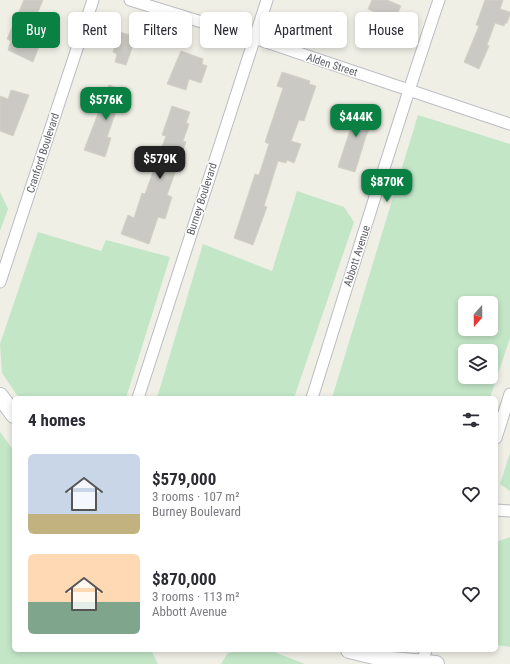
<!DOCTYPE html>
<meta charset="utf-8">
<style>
:root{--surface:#fff;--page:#f7f7f7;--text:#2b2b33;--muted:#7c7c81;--accent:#0b8043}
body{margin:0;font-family:"Roboto Condensed",sans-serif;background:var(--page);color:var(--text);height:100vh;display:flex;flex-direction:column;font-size:15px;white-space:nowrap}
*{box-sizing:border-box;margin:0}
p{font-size:13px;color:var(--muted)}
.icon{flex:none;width:22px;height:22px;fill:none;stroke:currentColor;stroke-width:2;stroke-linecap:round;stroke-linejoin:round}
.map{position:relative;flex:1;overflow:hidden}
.sheet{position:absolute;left:12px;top:396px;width:486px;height:256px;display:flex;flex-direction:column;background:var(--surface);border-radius:6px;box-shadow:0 2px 6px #0003}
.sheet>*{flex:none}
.hud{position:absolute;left:12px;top:12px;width:486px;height:36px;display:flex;gap:8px}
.needle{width:26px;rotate:200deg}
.buttons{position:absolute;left:458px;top:296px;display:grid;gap:8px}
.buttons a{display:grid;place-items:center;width:40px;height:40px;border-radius:6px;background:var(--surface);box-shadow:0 2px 6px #0003;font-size:20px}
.price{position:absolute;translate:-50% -34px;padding:0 9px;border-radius:8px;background:var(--accent);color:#fff;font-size:13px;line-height:26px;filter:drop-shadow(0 1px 2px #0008)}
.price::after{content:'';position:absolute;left:50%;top:24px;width:12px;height:9px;margin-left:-6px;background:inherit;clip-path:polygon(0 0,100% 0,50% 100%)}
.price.on{background:#222;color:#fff}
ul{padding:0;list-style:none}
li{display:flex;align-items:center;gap:12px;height:100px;padding:0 16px}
li span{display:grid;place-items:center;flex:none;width:112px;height:80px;border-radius:6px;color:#555}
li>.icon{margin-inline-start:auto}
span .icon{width:48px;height:48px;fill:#fffc;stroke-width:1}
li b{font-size:17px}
h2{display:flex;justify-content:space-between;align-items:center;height:48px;padding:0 16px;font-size:17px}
.tag{padding:0 14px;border-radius:6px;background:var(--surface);box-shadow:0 2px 6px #0003;font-size:14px;line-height:36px}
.tag.on{background:var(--accent);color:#fff}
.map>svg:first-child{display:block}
.green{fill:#c3e6c7;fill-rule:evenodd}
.building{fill:#cac9c3;stroke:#d4d1c4}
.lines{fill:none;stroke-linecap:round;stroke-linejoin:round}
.minor-casing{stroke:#babcc1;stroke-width:13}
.secondary-casing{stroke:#bbbdc3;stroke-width:18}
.minor{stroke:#fff;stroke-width:11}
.secondary{stroke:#fff;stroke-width:16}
.labels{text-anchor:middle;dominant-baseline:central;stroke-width:3;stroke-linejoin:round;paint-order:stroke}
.street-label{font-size:11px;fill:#5d6066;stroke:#fff}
</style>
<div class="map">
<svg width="510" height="664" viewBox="0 0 510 664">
<rect width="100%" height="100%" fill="#efefe6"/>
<g class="green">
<path d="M 418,115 L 510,144 L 510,338 L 490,398 L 332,398 ZM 465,303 L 491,303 L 491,329 L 465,329 ZM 465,351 L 491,351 L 491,377 L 465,377 Z"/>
<path d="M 297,191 L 344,207 L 354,222 L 294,398 L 157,398 L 203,244 L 272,271 Z"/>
<path d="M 0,192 L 8,209 L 0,231 Z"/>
<path d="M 38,232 L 101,251 L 106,240 L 170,257 L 126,398 L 19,398 L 2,373 L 0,344 Z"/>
<path d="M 0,432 L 14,451 L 14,650 L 151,650 L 158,664 L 0,664 Z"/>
<path d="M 510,453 L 510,491 L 500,484 Z"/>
<path d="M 510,537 L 510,647 L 496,645 L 496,542 Z"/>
<path d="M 241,650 L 269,650 L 305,664 L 221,664 L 228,653 Z"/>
</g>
<g class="building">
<path d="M 24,0 L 43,0 L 30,31 L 43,36 L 33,62 L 8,50 L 11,41 L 7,39 Z"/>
<path d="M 372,0 L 387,0 L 401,6 L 388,33 L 371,25 L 377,13 L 368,9 Z"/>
<path d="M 485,0 L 503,0 L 500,9 L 510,12 L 510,14 L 507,23 L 505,23 L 504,26 L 495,23 L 487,45 L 489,46 L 479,69 L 464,62 L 479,26 L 476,25 Z"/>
<path d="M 120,32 L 136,37 L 126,65 L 115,62 L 117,54 L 113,52 Z"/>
<path d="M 181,51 L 203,59 L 202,64 L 207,66 L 201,83 L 189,79 L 186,90 L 167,84 Z"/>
<path d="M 282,72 L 310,81 L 309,84 L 316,86 L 304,121 L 299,120 L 291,141 L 301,144 L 294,163 L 287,160 L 286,163 L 278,161 L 264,206 L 267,207 L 253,245 L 234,238 L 255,174 L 259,175 L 269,144 L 265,142 L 283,88 L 277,86 Z"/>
<path d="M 109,85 L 131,93 L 125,108 L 118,106 L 107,137 L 111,138 L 105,157 L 84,150 Z"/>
<path d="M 11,90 L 29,95 L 13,136 L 0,131 L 0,96 L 8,99 Z"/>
<path d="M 172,106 L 190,112 L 186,123 L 189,124 L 183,141 L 186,142 L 167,195 L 172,197 L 165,219 L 158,217 L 149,244 L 121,234 L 128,215 L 134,218 L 142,193 L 145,194 L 166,136 L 162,135 Z"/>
<path d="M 355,109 L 366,113 L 368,109 L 378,113 L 366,136 L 355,172 L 338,167 L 350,130 L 347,128 Z"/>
</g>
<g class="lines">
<g class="minor-casing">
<g id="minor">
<path d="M 130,0 L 254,38 L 510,124"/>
<path d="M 0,282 L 93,0"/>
<path d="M 138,398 L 267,0"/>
<path d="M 312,398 C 354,265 394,132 439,0"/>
<path d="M 496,438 L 510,394"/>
<path d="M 496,510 L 510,511"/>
<path d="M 422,663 L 426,650"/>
</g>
</g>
<g class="secondary-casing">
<g id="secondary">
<path d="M 0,396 L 14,415"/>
<path d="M 349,650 L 391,660 L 436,664"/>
</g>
</g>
<use href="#minor" class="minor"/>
<use href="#secondary" class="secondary"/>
</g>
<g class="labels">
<g class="street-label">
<text transform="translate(332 65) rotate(18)">Alden Street</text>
<text transform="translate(43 153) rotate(-72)">Cranford Boulevard</text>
<text transform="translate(202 199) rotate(-72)">Burney Boulevard</text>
<text transform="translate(357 256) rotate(-72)">Abbott Avenue</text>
</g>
</g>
</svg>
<div class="buttons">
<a><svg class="needle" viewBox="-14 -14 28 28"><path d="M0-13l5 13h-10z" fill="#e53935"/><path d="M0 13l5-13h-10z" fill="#7c7c81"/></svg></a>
<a><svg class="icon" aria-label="layers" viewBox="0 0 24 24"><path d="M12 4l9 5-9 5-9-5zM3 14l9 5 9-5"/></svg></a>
</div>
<b class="price" style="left:106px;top:121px">$576K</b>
<b class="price" style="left:356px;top:138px">$444K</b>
<b class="price on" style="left:160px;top:180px">$579K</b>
<b class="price" style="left:387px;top:203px">$870K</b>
<div class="hud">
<a class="tag on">Buy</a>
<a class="tag">Rent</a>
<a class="tag">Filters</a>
<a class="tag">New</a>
<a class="tag">Apartment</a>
<a class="tag">House</a>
</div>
<section class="sheet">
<h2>4 homes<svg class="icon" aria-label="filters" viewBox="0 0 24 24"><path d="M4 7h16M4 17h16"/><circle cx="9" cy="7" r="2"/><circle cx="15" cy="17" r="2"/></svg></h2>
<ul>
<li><span style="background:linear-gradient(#c9d6e8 75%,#c2b280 0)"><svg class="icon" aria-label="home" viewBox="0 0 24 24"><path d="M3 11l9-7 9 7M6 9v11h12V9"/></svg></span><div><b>$579,000</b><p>3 rooms · 107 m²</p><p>Burney Boulevard</p></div><svg class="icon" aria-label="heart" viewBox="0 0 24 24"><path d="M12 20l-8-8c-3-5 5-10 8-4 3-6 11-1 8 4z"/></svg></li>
<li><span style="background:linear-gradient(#ffd9b3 60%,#7fa58c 0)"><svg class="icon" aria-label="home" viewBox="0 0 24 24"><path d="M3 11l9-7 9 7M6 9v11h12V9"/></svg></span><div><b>$870,000</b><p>3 rooms · 113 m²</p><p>Abbott Avenue</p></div><svg class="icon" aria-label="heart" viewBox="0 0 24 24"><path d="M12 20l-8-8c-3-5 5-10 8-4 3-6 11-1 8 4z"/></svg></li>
</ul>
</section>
</div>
